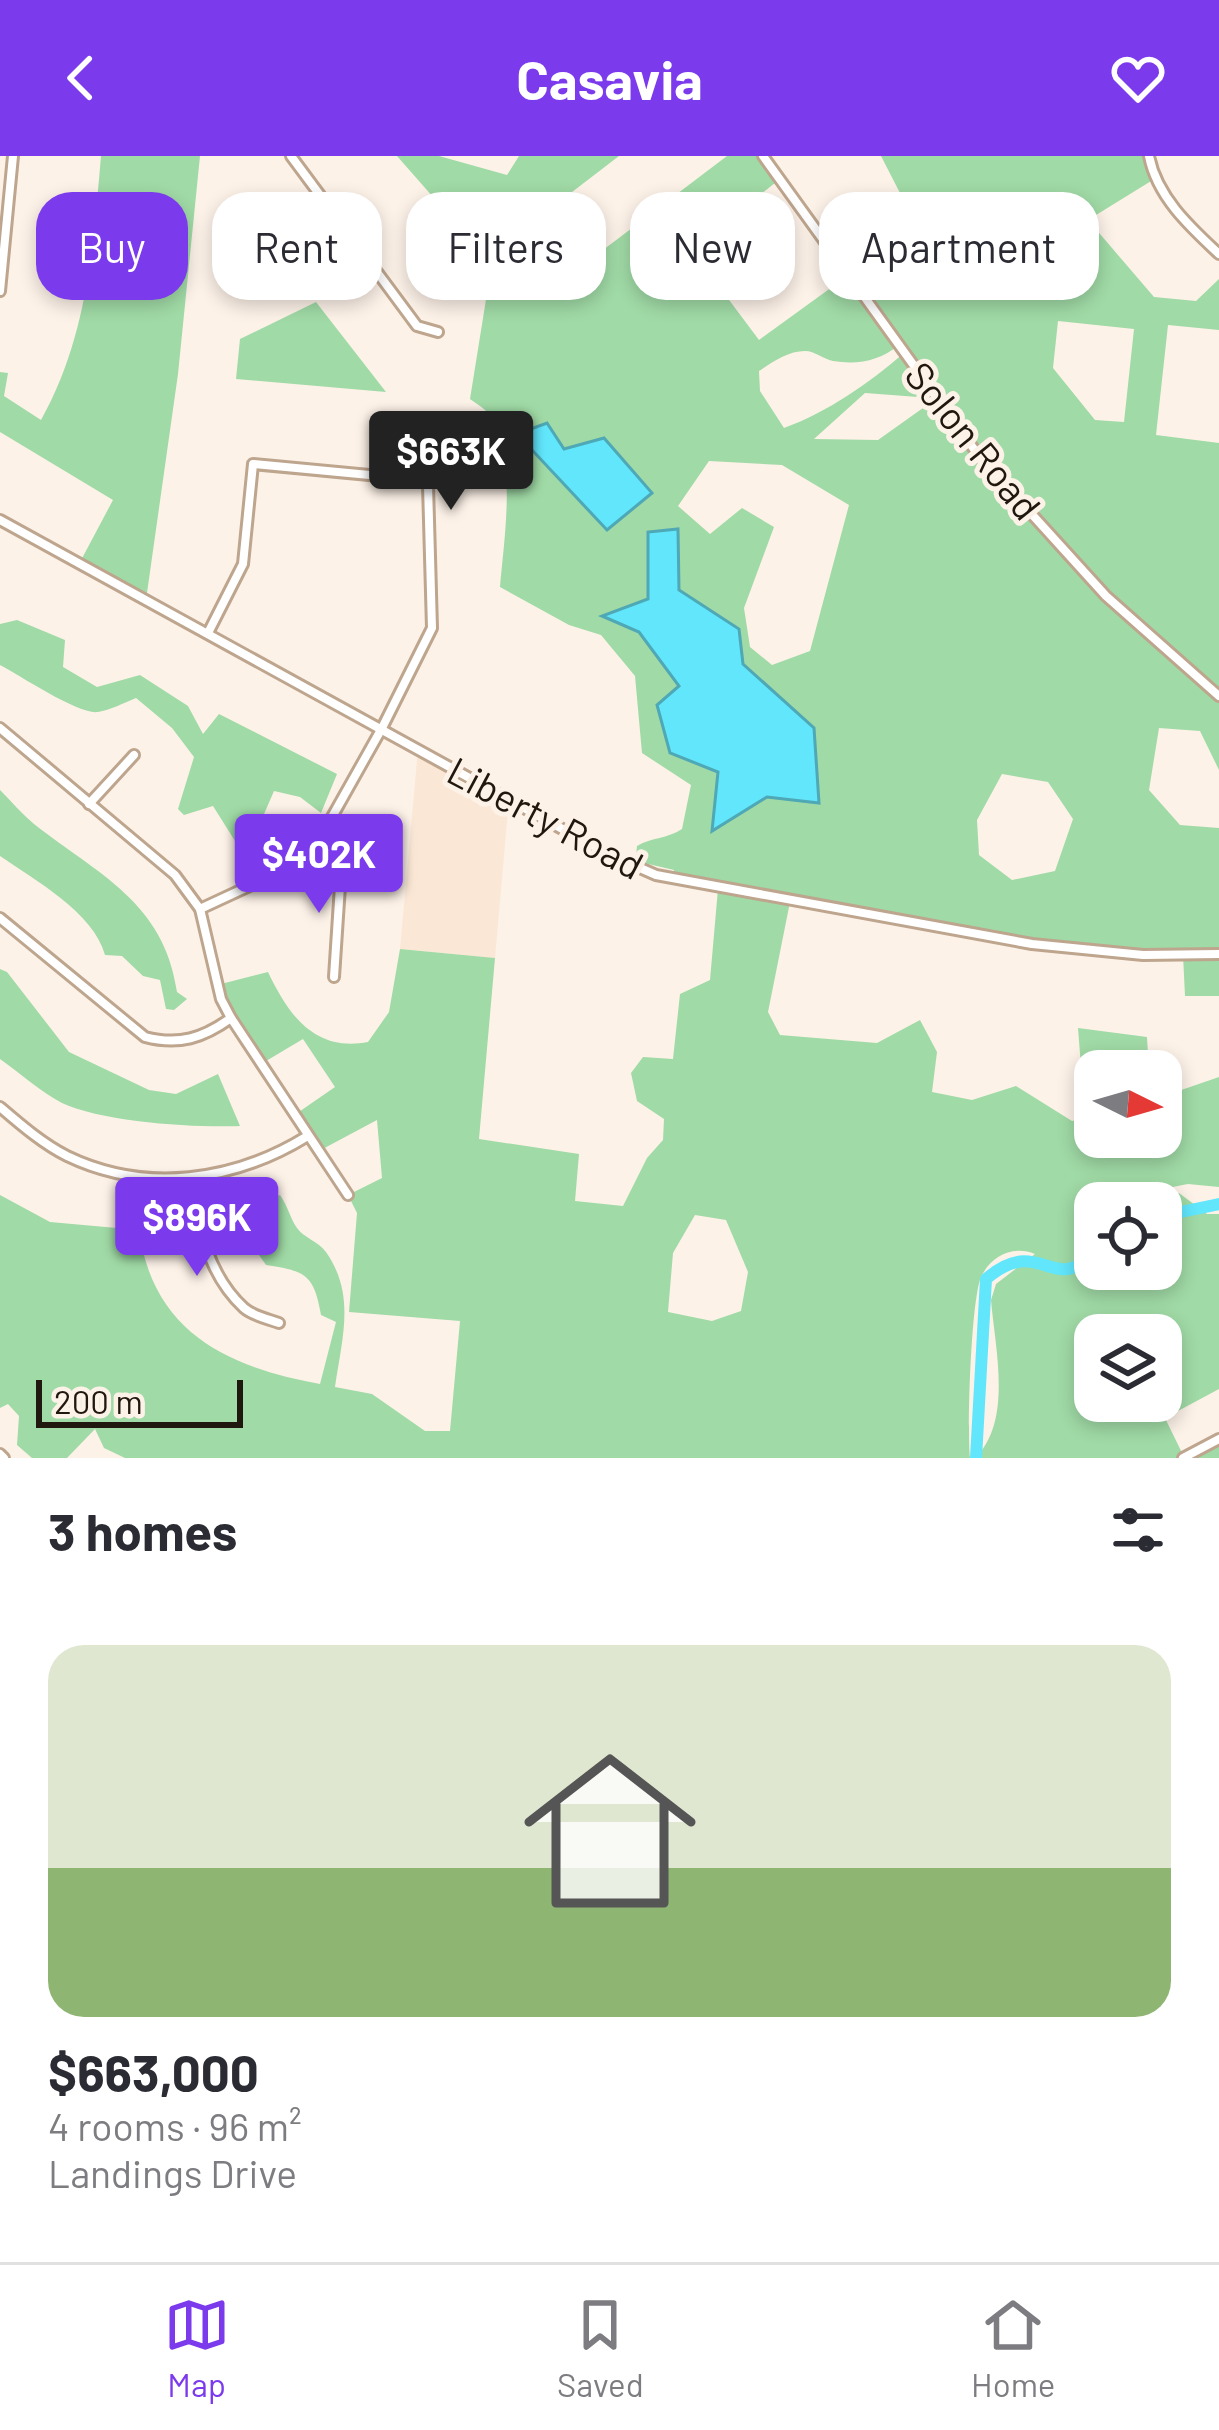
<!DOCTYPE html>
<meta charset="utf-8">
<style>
:root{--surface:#fff;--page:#f7f7f7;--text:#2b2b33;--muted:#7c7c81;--line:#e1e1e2;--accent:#7c3aed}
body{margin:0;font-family:Barlow,sans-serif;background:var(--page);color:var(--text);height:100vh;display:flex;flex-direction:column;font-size:45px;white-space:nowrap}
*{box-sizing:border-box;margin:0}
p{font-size:39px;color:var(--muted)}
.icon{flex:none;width:66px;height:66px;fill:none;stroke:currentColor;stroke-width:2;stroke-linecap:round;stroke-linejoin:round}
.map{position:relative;height:1302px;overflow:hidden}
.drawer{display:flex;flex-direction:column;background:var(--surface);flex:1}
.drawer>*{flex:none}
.banner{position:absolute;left:36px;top:36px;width:1149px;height:108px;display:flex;gap:24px}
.needle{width:78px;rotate:95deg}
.buttons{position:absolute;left:1074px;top:894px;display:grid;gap:24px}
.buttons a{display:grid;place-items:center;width:108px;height:108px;border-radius:24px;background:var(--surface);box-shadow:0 6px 18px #0003;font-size:60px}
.scale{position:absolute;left:36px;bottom:30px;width:207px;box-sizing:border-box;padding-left:12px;border:6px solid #20170e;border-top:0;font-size:33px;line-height:42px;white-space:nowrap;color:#20170e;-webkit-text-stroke:9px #fdf2e8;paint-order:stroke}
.price{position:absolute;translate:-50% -102px;padding:0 27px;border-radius:12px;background:var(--accent);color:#fff;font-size:39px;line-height:78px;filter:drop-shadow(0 3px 6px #0008)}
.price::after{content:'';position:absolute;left:50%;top:72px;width:36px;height:27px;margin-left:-18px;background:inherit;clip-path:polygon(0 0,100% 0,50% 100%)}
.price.current{background:#222;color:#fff}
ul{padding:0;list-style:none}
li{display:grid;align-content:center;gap:24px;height:636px;padding:0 48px}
li span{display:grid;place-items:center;height:372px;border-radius:36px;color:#555}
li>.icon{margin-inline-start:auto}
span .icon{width:216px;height:216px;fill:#fffc;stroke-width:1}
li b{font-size:51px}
h2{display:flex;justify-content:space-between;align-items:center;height:144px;padding:0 48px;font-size:51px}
.pill{padding:0 42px;border-radius:36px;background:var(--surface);box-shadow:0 6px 18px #0003;font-size:42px;line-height:108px}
.pill.current{background:var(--accent);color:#fff}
header{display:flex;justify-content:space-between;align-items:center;height:156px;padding:0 48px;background:var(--accent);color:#fff;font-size:54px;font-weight:700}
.dock{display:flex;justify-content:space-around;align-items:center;height:168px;border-top:3px solid var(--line);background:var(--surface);font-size:33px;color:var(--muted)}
.dock a{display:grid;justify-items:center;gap:6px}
.dock .current{color:var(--accent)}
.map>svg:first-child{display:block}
.built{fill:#fbe7d5}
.green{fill:#a0daa6;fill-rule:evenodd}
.water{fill:#61e6fc;stroke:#4ea8b5;stroke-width:3}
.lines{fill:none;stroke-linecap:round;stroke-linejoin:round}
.river{stroke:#61e6fc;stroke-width:12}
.minor-casing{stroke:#bea58e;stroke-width:14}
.minor{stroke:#fff;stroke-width:8}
.labels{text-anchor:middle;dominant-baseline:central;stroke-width:10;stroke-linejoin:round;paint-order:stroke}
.street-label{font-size:39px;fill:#20170e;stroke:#fdf2e8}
</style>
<header><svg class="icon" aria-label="back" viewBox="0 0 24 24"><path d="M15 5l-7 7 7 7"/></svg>Casavia<svg class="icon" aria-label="heart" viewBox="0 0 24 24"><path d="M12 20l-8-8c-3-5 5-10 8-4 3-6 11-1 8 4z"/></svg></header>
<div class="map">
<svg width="1219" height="1302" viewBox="0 0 1219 1302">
<rect width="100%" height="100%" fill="#fdf2e8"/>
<path class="built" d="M 418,593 L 509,643 L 495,802 L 400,793 Z"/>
<g class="green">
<path d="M 101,0 L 200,0 L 178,218 L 146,444 L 79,408 L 113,344 L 0,276 L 0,216 L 8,217 L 4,240 L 41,264 C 87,182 93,92 101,0 Z"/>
<path d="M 397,0 L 439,0 L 507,19 L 519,0 L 619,0 L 520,76 L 521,100 L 533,115 L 574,116 L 727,0 L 756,0 L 775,27 L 691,93 L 759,184 L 832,131 L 836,117 L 845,115 L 828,90 L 901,39 L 881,0 L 1149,0 L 1156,22 L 1088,64 L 1154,141 L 1196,145 L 1219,123 L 1219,174 L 1168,169 L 1156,279 L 1219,287 L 1219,614 L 1200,575 L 1159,572 L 1149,634 L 1180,669 L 1219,672 L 1219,840 L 1185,840 L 1183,799 L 1096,796 L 790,746 L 768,856 L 780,879 L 877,887 L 920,864 L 937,896 L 932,936 L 972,944 L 1016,930 L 1072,965 L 1085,962 L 1078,872 L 1147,881 L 1149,915 L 1095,915 L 1095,981 L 1161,981 L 1161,941 L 1219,921 L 1219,1031 L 1188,1028 L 1152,1035 L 1179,1037 L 1207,1058 L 1219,1058 L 1219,1233 L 1165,1262 L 1184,1301 L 1219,1283 L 1219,1302 L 975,1302 C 1013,1265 995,1192 991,1144 L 996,1128 L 1035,1098 C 1013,1089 991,1100 981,1121 C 971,1145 967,1273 970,1302 L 125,1302 L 104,1292 L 95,1273 L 67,1302 L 32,1302 L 17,1289 L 19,1260 L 8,1248 L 0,1252 L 0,1039 L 50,1066 L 139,1074 C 153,1177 228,1211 320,1228 L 336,1166 L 321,1159 C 314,1118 305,1115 266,1109 L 248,1083 L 244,1055 L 280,1039 C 288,1050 290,1062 297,1072 C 304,1082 318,1085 326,1096 C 356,1139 342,1182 335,1231 L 372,1238 L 425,1275 L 450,1275 L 460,1165 L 349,1156 L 357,1057 L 348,1039 L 382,1022 L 377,964 L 317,996 L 293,960 L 335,931 L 303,883 L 261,908 L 217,829 L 268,816 C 289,860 315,896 368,886 L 389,856 L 400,793 L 495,802 L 479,983 L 579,998 L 575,1045 L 623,1050 L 647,1002 L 663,984 L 664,963 L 637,945 L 631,917 L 643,901 L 673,903 L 680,838 L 710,824 L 718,733 L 672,723 L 674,714 L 644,707 L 636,700 L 637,690 C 652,681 667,683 682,673 L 691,629 L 642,597 L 635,520 L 601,479 L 569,469 L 500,431 C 504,382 517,306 491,261 C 487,254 477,248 470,243 L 488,131 L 455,66 ZM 1058,165 L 1134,173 L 1124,266 L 1095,264 L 1053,212 ZM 899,189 L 904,197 C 869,227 828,256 784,272 L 760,235 L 759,215 C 773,206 788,195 805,195 C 815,195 823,203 833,205 C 858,209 879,205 899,189 ZM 931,234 L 937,242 L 878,284 L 814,283 L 865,237 L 918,241 ZM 709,305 L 782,309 L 849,349 L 810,495 L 772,509 L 750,491 L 744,452 L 774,371 L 742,352 L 710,378 L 678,350 ZM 648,376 L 679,434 L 738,473 L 743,508 L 814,572 L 767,641 L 713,674 L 719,616 L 679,530 L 639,476 L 603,459 L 648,443 ZM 1002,618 L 1048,626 L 1073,663 L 1055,715 L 1012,724 L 979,699 L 977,664 ZM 1095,1047 L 1161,1047 L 1161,1113 L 1095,1113 ZM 695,1059 L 726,1064 L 748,1116 L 741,1155 L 712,1165 L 668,1156 L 673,1097 ZM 1095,1179 L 1161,1179 L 1161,1245 L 1095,1245 Z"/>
<path d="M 316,146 L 386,236 L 236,223 L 240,183 Z"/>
<path d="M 17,464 L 65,484 L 63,511 L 97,531 L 140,519 L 188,550 L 203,578 L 219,558 L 337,618 L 321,657 L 300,641 L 274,635 L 258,672 L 235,685 L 213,650 L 184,659 L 178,653 L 194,601 L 172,572 L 136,542 C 124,547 110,554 98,556 C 79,559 21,520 0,509 L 0,468 Z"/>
<path d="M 0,634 C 11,645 22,658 34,668 C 99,719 164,746 177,836 L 187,843 L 174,854 L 166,853 L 160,824 L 143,820 L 122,800 L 105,799 C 94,757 35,724 0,700 Z"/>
<path d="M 0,813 L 7,816 L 69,896 L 149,934 L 176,938 L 218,918 L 240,970 C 195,972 102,966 62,947 C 41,936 20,917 0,903 Z"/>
</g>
<g class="water">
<path d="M 547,267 L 564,293 L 604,282 L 652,337 L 607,374 L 517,278 Z"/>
<path d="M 678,373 L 679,434 L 739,473 L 743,508 L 814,572 L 819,647 L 767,641 L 712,675 L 718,616 L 670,597 L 657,549 L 679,530 L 639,476 L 602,460 L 648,443 L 648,376 Z"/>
</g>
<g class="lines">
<g class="river">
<path d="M 1127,1047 L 1149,1047"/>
<path d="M 1161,1051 L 1176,1057 L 1219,1048"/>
<path d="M 976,1302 L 986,1123 C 1041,1076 1053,1143 1095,1095"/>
</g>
<g class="minor-casing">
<g id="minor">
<path d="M 291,0 L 417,170 L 438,176"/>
<path d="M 763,0 L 979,300 L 1106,440 L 1219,540"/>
<path d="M 1149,0 C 1157,41 1190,71 1219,98"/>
<path d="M 260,93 L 324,45"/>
<path d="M 0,135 L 13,0"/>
<path d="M 0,364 L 606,697 L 656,719 L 1032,788 L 1143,799 L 1219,798"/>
<path d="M 0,572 L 175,719 L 200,753 L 221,843 L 231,862 L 348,1039"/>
<path d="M 89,648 L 134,599"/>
<path d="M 314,693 L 336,717 L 340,730 L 334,821"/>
<path d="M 200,753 L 284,714 L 314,693 L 382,572 L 432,472 L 428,329 L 422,324 L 253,308 L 243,408 L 208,477"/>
<path d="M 0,762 L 145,881 C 179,890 203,882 231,862"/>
<path d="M 0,951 C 21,969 43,988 67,1000 C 146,1038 234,1025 306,981"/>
<path d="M 193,1022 C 197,1069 208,1119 244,1152 C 253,1160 268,1163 279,1167"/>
<path d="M 0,1298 L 4,1302"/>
<path d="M 1183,1302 L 1219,1283"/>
</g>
</g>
<use href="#minor" class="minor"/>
</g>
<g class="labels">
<g class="street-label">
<text transform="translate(974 284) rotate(51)">Solon Road</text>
<text transform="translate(546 661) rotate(28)">Liberty Road</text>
</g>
</g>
</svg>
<div class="buttons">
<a><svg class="needle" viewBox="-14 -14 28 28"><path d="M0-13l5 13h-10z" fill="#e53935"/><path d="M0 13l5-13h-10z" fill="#7c7c81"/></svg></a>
<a><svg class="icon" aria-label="locate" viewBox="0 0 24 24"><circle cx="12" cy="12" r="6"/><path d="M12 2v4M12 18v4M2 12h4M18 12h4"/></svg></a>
<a><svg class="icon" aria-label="layers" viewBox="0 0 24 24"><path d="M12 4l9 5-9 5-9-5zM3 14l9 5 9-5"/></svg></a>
</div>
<div class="scale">200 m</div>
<b class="price current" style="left:451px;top:357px">$663K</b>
<b class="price" style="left:319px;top:760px">$402K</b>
<b class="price" style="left:197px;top:1123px">$896K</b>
<div class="banner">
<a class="pill current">Buy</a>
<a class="pill">Rent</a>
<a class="pill">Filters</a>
<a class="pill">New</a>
<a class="pill">Apartment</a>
</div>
</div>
<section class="drawer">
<h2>3 homes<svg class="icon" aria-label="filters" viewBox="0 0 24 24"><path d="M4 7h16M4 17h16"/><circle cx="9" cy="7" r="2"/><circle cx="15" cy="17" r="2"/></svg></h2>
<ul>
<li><span style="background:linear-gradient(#dfe7d0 60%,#8fb573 0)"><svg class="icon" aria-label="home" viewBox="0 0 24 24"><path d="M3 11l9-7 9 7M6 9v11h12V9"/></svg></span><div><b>$663,000</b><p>4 rooms · 96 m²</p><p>Landings Drive</p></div></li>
</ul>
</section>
<nav class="dock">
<a class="current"><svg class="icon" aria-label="map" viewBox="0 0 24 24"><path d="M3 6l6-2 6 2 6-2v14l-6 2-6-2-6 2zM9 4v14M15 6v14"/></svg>Map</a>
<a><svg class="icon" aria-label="saved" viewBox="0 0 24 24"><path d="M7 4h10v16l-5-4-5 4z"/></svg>Saved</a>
<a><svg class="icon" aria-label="home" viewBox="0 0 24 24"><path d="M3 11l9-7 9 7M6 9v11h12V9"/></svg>Home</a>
</nav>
